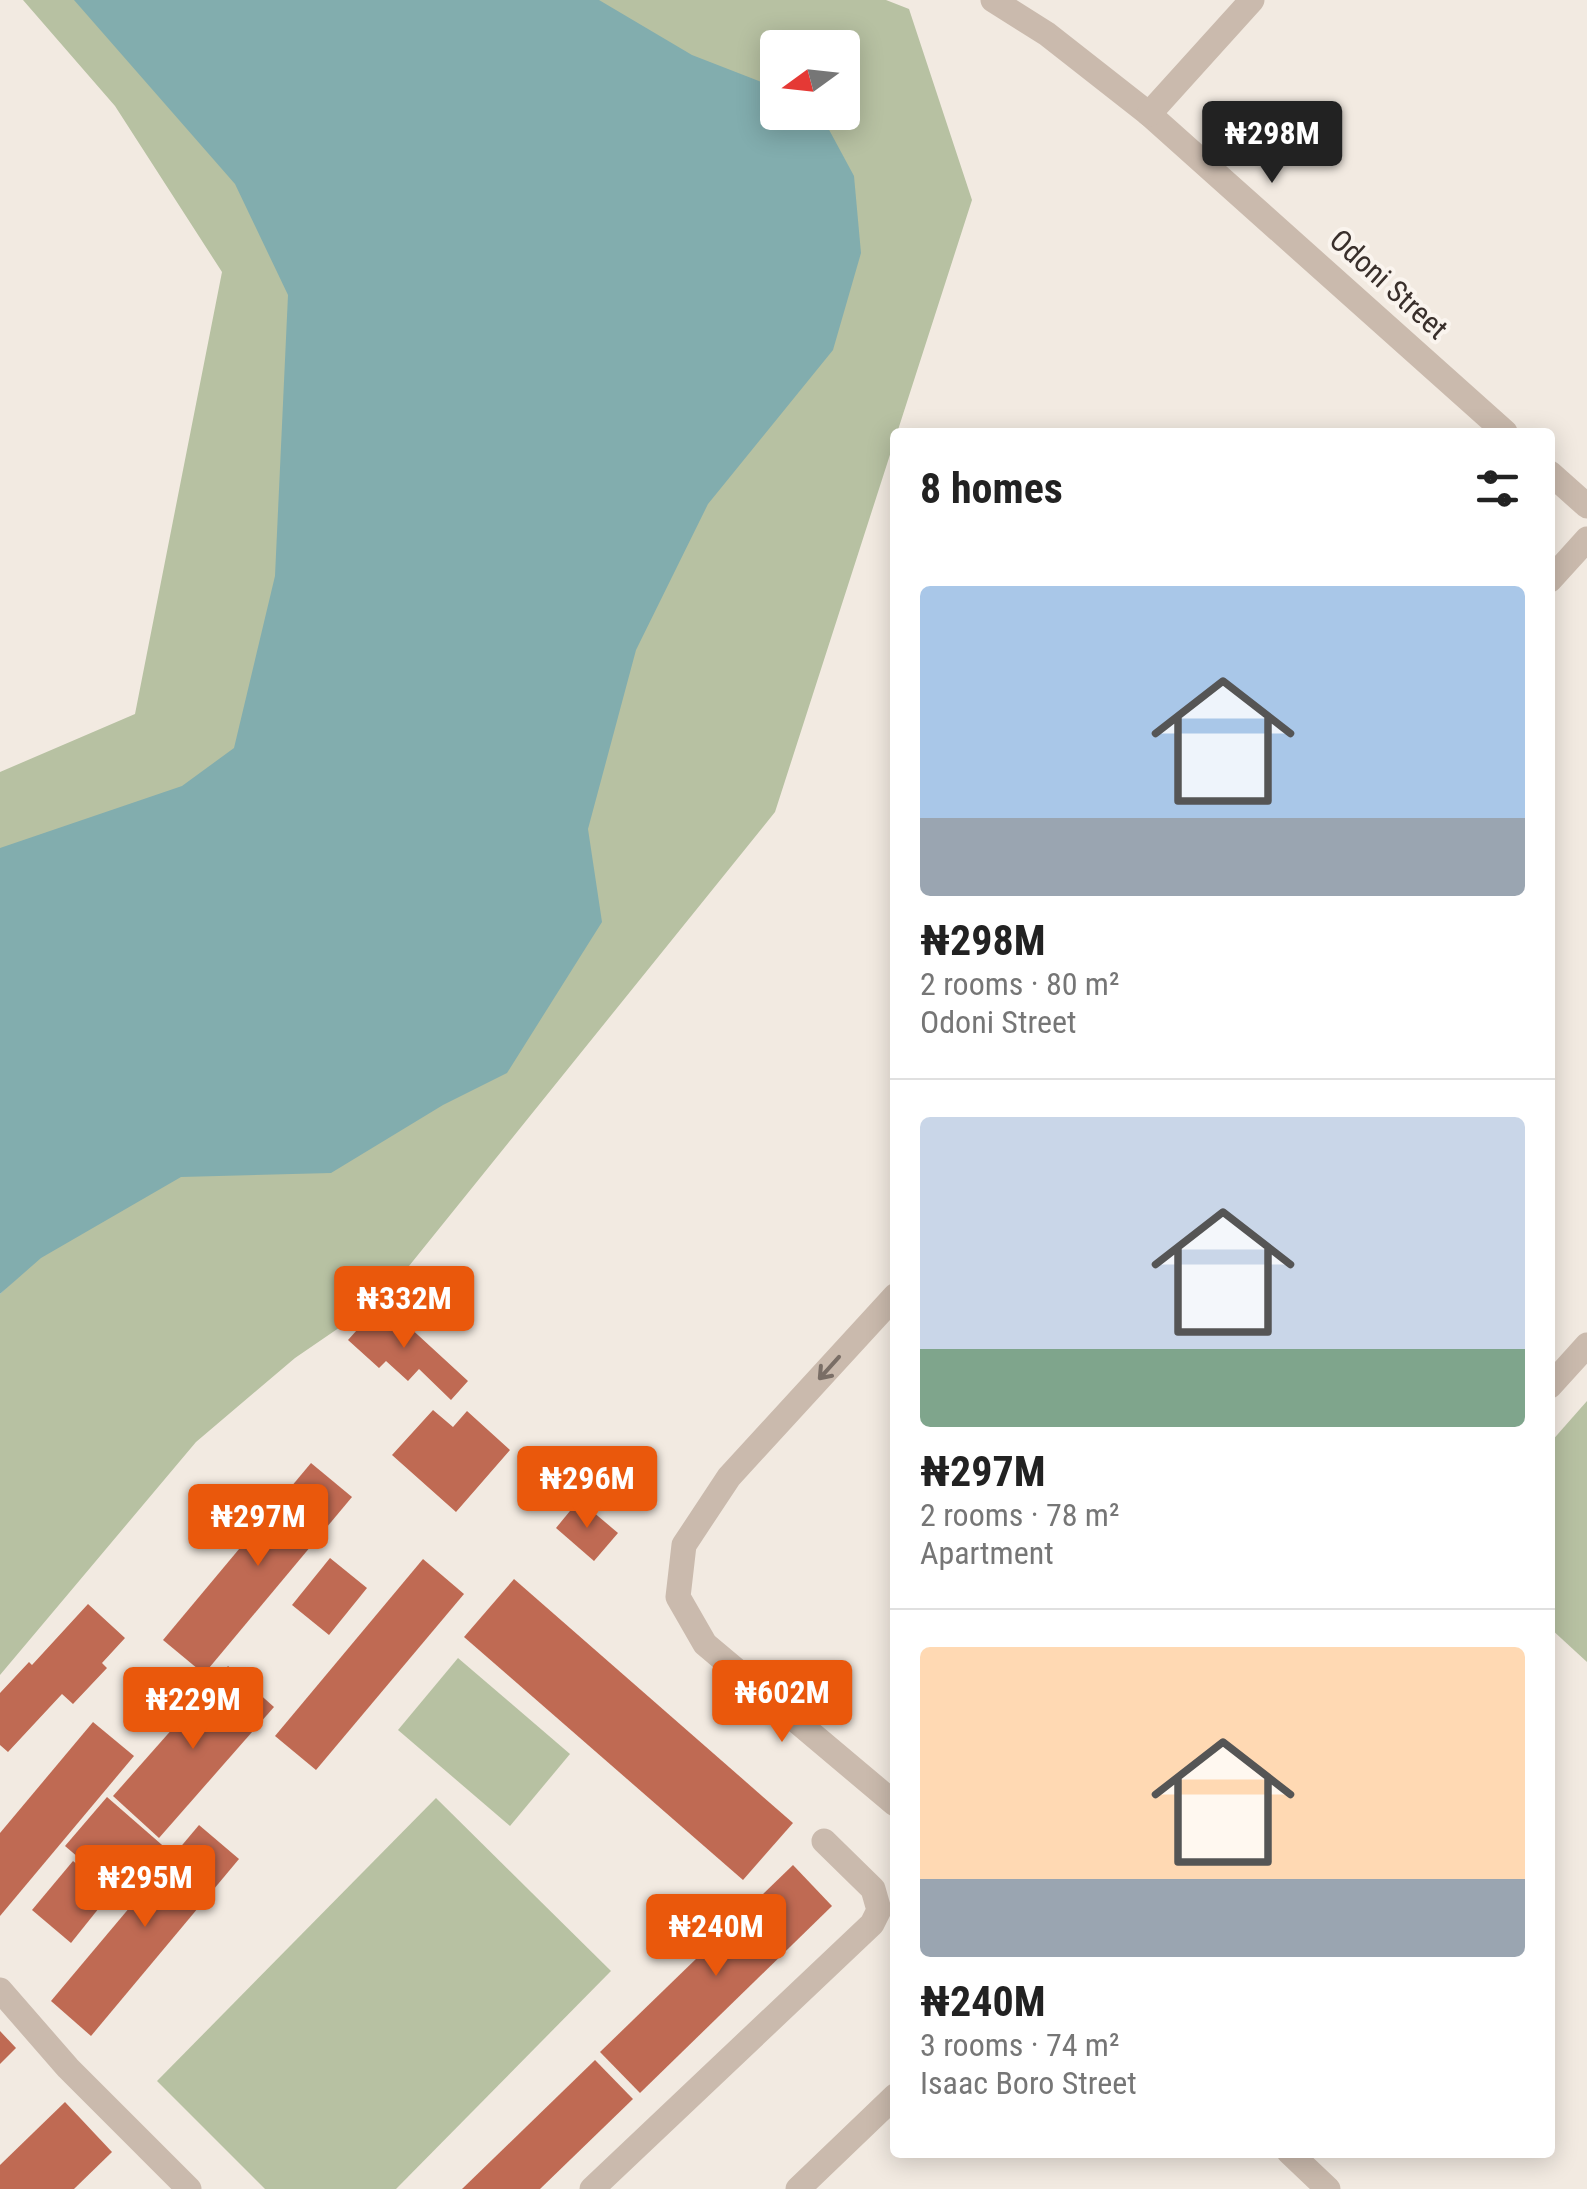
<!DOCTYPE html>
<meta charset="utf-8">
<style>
:root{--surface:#fff;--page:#f2f2f2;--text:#222;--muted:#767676;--line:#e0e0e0;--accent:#ea580c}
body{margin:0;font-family:"Roboto Condensed",sans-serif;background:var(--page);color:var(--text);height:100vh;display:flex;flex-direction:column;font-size:38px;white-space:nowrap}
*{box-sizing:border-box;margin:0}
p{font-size:32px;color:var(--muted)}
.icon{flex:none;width:55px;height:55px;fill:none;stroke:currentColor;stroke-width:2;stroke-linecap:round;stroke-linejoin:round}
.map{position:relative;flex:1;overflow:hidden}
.sheet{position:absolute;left:890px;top:428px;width:665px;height:1730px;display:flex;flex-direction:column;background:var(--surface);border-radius:10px;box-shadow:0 5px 25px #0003}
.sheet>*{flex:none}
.needle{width:65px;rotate:255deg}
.tools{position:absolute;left:760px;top:30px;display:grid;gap:20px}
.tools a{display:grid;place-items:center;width:100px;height:100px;border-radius:10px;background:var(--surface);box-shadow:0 5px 25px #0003;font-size:50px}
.price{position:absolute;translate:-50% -85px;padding:0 22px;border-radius:10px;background:var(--accent);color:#fff;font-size:32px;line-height:65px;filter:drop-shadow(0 2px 5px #0008)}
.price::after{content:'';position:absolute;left:50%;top:60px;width:30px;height:22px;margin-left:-15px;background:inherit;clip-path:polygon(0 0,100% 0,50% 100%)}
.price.active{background:#222;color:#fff}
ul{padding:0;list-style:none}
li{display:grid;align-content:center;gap:20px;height:530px;padding:0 30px}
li+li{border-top:2px solid var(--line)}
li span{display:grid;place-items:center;height:310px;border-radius:10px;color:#555}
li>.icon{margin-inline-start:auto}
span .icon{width:180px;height:180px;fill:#fffc;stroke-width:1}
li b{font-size:42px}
h2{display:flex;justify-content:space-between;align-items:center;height:120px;padding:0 30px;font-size:42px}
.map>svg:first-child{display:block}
.green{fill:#b7c1a2;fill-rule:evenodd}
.water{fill:#82adae}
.building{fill:#bf6a53}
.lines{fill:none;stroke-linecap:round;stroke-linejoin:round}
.minor{stroke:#cabaad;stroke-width:25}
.oneway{stroke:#7a6e66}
.labels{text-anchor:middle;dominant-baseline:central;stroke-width:8;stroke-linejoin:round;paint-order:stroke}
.street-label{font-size:30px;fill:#392f2b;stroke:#faf4ee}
</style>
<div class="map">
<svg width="1587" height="2189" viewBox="0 0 1587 2189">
<rect width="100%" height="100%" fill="#f2eae1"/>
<g class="green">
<path d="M 23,0 L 318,0 L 536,390 L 0,1139 L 0,772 L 135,714 L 222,272 L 115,106 Z"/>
<path d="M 428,0 L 886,0 L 909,9 L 972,200 L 775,812 L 384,1297 L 295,1358 L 196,1442 L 0,1675 L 0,1294 L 321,991 ZM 778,48 L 842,48 L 842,112 L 778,112 Z"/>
<path d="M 1587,1401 L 1587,1662 L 1550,1628 L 1550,1443 Z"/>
<path d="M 458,1658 L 570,1754 L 510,1826 L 398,1730 Z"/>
<path d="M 436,1798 L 611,1971 L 396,2189 L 265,2189 L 157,2081 Z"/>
</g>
<path class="water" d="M 74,0 L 599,0 L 692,55 L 777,88 L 778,112 L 820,113 L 854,176 L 861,253 L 833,350 L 708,504 L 636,650 L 588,829 L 602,922 L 507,1073 L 443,1105 L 331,1173 L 181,1177 L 41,1258 L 0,1294 L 0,848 L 182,786 L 234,748 L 275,576 L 288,295 L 235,184 Z"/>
<g class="building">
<path d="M 382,1302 L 468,1381 L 451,1400 L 419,1369 L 408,1381 L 386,1361 L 379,1368 L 348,1340 Z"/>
<path d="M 433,1410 L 453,1427 L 467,1411 L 510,1450 L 456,1512 L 392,1455 Z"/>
<path d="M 311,1463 L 352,1497 L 204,1674 L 163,1640 Z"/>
<path d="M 579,1500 L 618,1533 L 594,1561 L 556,1528 Z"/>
<path d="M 330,1558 L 367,1588 L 329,1635 L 292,1605 Z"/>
<path d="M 423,1559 L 464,1594 L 316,1770 L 275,1736 Z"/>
<path d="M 514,1579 L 793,1823 L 743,1880 L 464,1637 Z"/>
<path d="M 88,1604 L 125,1638 L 102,1663 L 107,1668 L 73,1704 L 62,1694 L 8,1752 L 0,1745 L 0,1693 L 29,1662 L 32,1665 Z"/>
<path d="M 228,1666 L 274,1707 L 159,1838 L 113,1796 Z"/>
<path d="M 93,1722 L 134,1756 L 0,1916 L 0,1833 Z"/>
<path d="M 107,1797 L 169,1851 L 128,1900 L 65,1846 Z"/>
<path d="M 199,1825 L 239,1859 L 91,2036 L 51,2001 Z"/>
<path d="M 73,1861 L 111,1893 L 71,1943 L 32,1910 Z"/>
<path d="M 793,1865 L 832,1906 L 640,2093 L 600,2052 Z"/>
<path d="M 0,2031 L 16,2048 L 0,2064 Z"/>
<path d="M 595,2060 L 633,2099 L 540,2189 L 462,2189 Z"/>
<path d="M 65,2102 L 112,2152 L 74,2189 L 0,2189 L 0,2165 Z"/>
</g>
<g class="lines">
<g class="minor">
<path d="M 993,0 L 1047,34 L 1149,114 L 1505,432"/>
<path d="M 1149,114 L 1252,0"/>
<path d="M 1550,473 L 1587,506"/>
<path d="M 1550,580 L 1587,539"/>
<path d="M 895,1296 L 729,1477 L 684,1545 L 678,1597 L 705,1644 L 895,1804"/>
<path d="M 1550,1386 L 1587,1345"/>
<path d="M 0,1990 L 68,2068 L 189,2189"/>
<path d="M 1289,2152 L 1328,2189"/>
<path d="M 592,2189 L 872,1924 L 879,1910 L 873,1889 L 824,1841"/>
<path d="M 798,2189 L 895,2096"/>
</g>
</g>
<defs><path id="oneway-shaft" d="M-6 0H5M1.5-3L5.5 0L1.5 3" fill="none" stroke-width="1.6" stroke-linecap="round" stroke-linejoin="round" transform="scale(2.5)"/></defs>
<use class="oneway" href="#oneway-shaft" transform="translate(829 1368) rotate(132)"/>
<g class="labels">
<g class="street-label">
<text transform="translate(1389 284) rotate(42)">Odoni Street</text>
</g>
</g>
</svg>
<div class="tools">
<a><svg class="needle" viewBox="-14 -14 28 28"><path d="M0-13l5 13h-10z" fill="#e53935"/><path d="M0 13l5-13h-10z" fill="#767676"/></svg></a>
</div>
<b class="price active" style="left:1272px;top:186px">₦298M</b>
<b class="price" style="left:404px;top:1351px">₦332M</b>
<b class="price" style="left:587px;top:1531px">₦296M</b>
<b class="price" style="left:258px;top:1569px">₦297M</b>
<b class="price" style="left:782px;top:1745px">₦602M</b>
<b class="price" style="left:193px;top:1752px">₦229M</b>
<b class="price" style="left:145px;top:1930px">₦295M</b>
<b class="price" style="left:716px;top:1979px">₦240M</b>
<section class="sheet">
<h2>8 homes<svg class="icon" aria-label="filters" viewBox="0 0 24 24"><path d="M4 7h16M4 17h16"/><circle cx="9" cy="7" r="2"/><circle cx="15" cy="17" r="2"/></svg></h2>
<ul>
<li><span style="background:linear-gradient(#a9c7e8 75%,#9aa5b1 0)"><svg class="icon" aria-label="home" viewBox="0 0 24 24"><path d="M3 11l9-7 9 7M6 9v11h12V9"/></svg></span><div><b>₦298M</b><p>2 rooms · 80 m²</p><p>Odoni Street</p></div></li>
<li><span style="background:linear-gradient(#c9d6e8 75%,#7fa58c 0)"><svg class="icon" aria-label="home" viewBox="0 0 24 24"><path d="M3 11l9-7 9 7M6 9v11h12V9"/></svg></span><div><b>₦297M</b><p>2 rooms · 78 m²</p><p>Apartment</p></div></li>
<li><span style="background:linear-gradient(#ffd9b3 75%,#9aa5b1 0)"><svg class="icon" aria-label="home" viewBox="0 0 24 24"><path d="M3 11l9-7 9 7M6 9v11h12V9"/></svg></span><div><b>₦240M</b><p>3 rooms · 74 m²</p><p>Isaac Boro Street</p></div></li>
</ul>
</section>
</div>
